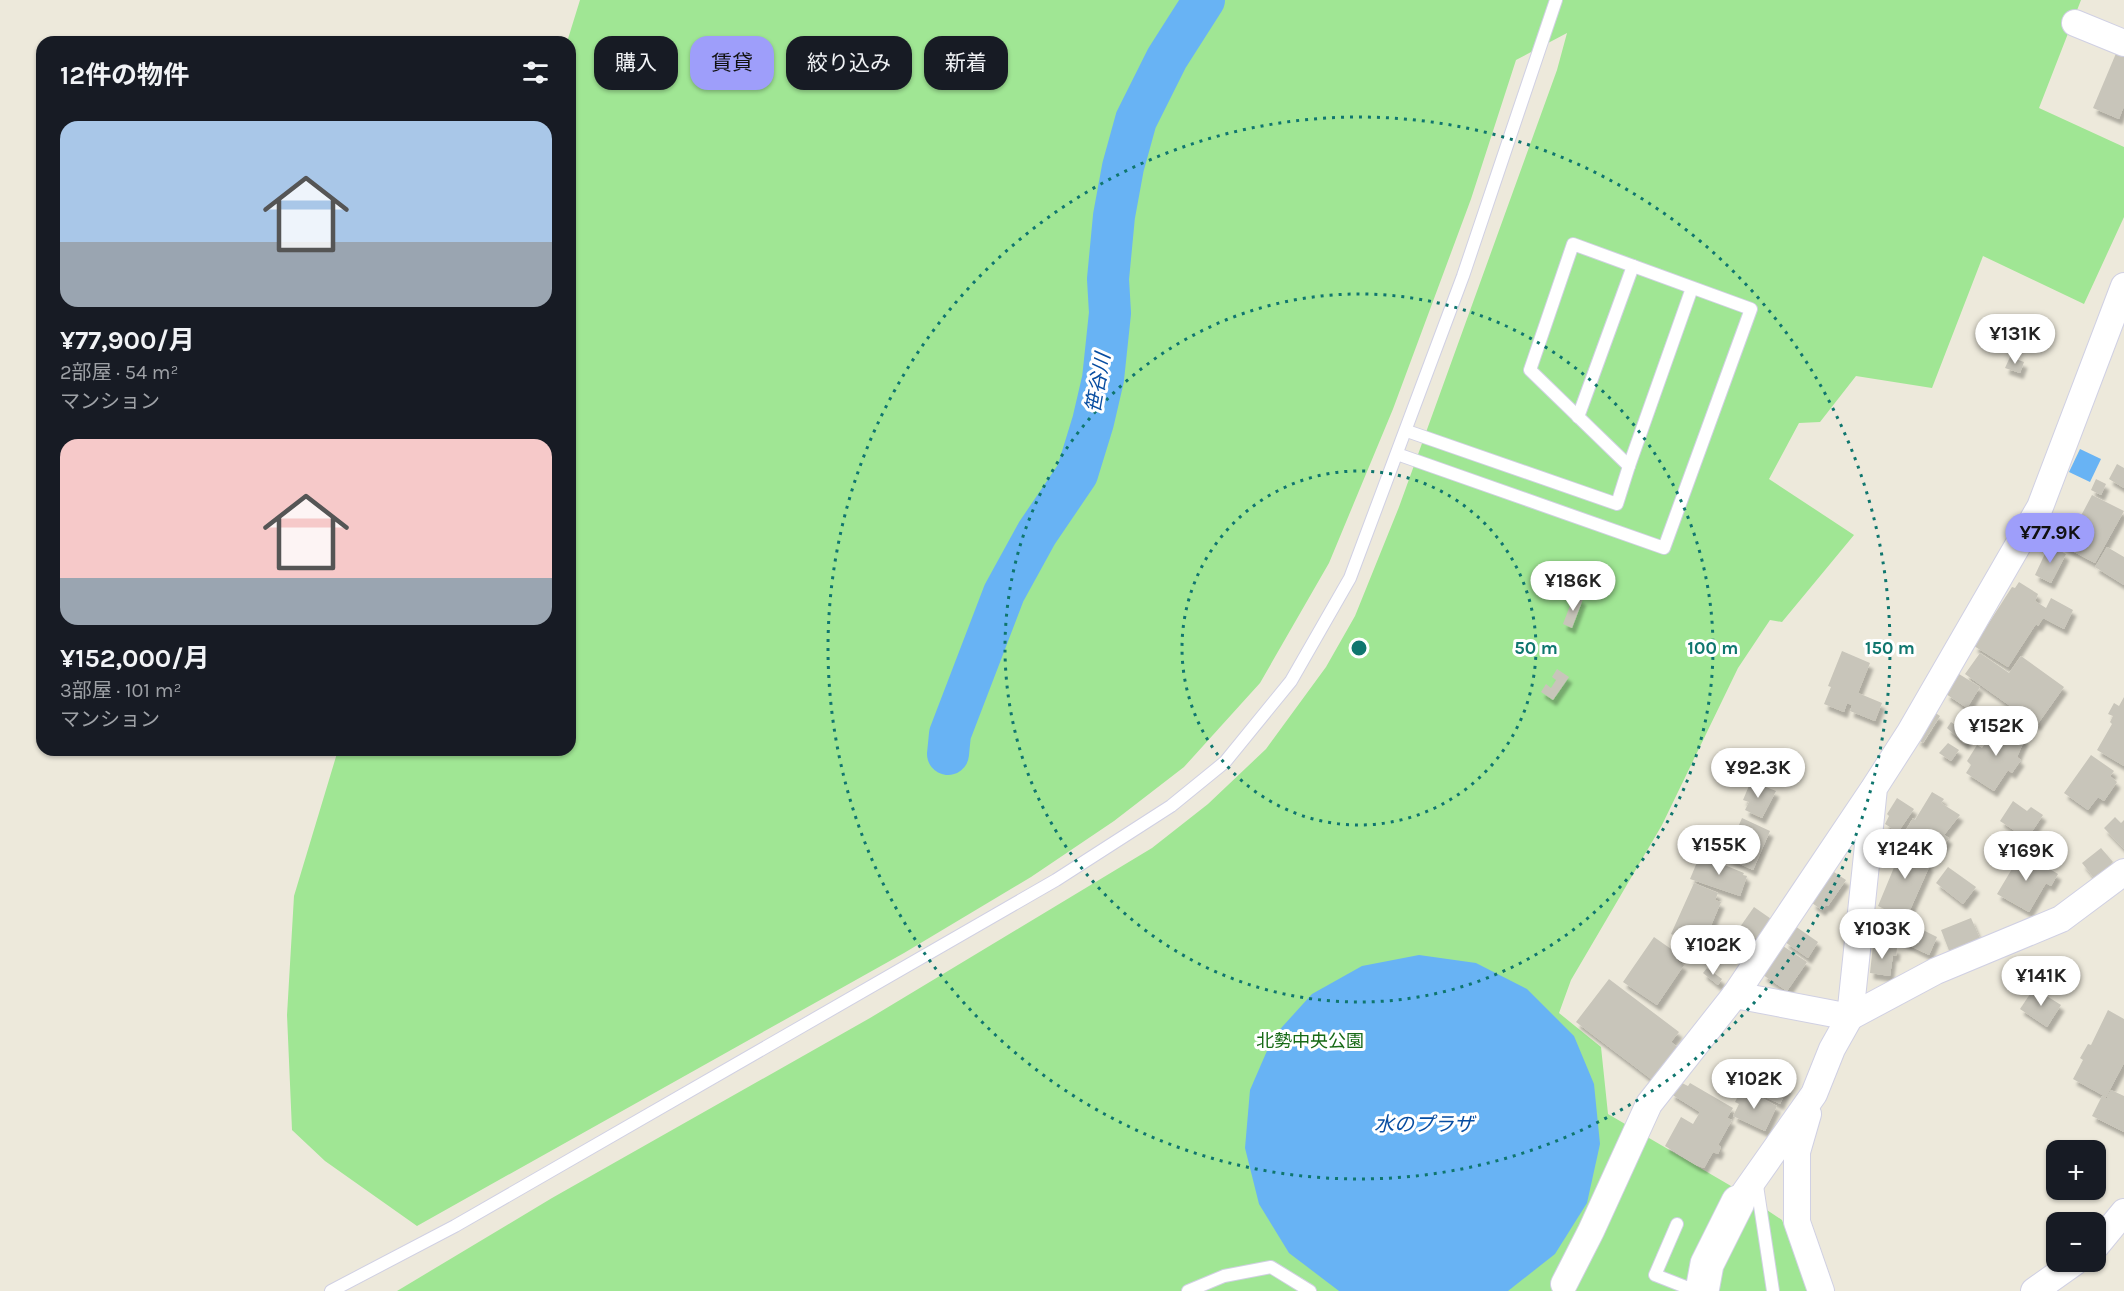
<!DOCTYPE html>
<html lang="ja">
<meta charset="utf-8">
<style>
:root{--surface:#171b24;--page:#20242c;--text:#f1f3f6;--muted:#9ea1a6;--accent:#9e9efa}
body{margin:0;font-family:Karla,"Noto Sans JP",sans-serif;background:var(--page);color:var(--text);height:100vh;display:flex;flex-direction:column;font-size:22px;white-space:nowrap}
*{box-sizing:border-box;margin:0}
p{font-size:20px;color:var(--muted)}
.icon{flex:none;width:33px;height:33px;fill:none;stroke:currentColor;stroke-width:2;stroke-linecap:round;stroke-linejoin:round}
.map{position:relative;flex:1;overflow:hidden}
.details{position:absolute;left:36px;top:36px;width:540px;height:720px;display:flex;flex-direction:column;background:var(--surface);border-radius:18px;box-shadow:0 2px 4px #0004}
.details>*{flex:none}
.hud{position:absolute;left:594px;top:36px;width:570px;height:54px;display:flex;gap:12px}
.buttons{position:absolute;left:2046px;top:1140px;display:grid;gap:12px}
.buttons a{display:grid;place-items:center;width:60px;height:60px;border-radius:12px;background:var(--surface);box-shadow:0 2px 4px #0004;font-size:30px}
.price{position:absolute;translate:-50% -51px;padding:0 14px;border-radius:21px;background:#fff;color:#222;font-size:20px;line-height:39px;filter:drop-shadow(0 2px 3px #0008)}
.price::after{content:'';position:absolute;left:50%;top:36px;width:18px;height:14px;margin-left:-9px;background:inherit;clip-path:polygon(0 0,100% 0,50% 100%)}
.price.on{background:var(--accent);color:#111}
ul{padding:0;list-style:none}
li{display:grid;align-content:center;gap:12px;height:318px;padding:0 24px}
li span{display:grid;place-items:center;height:186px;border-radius:18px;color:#555}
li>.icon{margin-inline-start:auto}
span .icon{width:108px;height:108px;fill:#fffc;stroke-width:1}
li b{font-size:26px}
h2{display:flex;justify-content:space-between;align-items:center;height:72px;padding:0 24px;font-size:26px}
.tag{padding:0 21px;border-radius:18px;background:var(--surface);box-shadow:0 2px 4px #0004;font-size:21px;line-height:54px}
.tag.on{background:var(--accent);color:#111}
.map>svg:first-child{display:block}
.green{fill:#a0e694}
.water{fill:#68b3f4}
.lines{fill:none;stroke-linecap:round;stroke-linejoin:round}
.river{stroke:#68b3f4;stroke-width:42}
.building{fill:#c8c5ba;filter:url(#shadow)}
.lane-casing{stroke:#d0d0e3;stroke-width:14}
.street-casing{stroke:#d0d0e3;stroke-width:28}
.secondary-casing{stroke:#d0d0e3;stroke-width:35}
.lane{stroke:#fff;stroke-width:12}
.street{stroke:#fff;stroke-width:26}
.secondary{stroke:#fff;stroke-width:33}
.ring{fill:none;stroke:#0f766e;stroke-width:3;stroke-dasharray:3 6}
.labels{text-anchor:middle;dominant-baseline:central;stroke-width:6;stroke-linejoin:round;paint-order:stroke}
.park-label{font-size:18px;fill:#176a16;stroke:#fff}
.water-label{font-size:20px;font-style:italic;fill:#074da1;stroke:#fff}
.centre{fill:#0f766e;stroke:#fff;stroke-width:3}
.ring-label{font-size:18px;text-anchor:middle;font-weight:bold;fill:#0f766e;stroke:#fff;stroke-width:6;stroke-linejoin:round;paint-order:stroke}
</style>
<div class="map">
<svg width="2124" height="1291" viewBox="0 0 2124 1291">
<defs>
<filter id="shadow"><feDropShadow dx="3.5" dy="6" stdDeviation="1.5" flood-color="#0004"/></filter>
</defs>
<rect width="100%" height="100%" fill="#ede9db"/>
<path class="green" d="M 580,0 L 2081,0 L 2039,108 L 2124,147 L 2124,217 L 2084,304 L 1983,256 L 1932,388 L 1856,376 L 1820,422 L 1799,423 L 1769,479 L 1854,535 L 1782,622 L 1770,620 L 1738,668 L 1662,825 L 1571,980 L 1559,1013 L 1601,1047 L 1608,1114 L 1731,1186 L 1782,1220 L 1808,1291 L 397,1291 L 552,1198 L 870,1018 L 1152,848 L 1208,804 L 1266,749 L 1326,667 L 1355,616 L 1399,507 L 1557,70 L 1567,33 L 1516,60 L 1471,199 L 1393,409 L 1329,563 L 1260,683 L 1184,767 L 1114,821 L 1031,877 L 904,953 L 417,1226 L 325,1161 L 292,1130 L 287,1015 L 294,896 L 338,750 L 570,750 L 570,42 L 567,42 Z"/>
<g class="water">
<path d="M 2080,449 L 2101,459 L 2090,482 L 2069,472 Z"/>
<path d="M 1419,955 L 1476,963 L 1527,989 L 1574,1036 L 1594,1084 L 1600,1144 L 1587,1203 L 1555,1254 L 1508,1291 L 1339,1291 L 1289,1253 L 1259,1204 L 1245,1148 L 1250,1090 L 1273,1037 L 1312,994 L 1362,966 Z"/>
</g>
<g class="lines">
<path class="river" d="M 948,754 L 950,734 L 1004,593 L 1037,533 L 1077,474 L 1093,422 L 1103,379 L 1110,313 L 1108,279 L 1114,216 L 1123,167 L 1136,120 L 1167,58 L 1204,0"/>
</g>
<g class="building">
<path d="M 2117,51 L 2124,54 L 2124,106 L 2119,119 L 2093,108 Z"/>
<path d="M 2010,357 L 2024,362 L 2020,373 L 2005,368 Z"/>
<path d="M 2117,464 L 2124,468 L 2124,488 L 2109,479 Z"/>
<path d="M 2096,479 L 2106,484 L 2101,495 L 2091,490 Z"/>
<path d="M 2092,495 L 2124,511 L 2095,563 L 2059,544 L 2068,527 L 2074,529 Z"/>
<path d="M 2049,545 L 2066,554 L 2051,583 L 2035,575 Z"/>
<path d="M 2107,547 L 2124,557 L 2124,585 L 2095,567 Z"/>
<path d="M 2019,582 L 2038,594 L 2035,601 L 2046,608 L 2051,598 L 2073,610 L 2064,629 L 2043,618 L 2038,626 L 2036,624 L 2008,667 L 1974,646 L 2012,587 L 2015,588 Z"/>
<path d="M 1574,595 L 1583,599 L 1572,628 L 1563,624 Z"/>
<path d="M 1842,651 L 1870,663 L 1858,693 L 1882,703 L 1875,721 L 1850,711 L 1852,705 L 1847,703 L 1844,712 L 1824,704 L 1831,687 L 1828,686 Z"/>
<path d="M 1980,653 L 2009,673 L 2021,656 L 2064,687 L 2037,725 L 1965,674 Z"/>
<path d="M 1557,669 L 1569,677 L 1553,700 L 1541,692 L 1546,684 L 1551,688 L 1556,680 L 1552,677 Z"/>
<path d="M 1959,674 L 1980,687 L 1967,708 L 1946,694 Z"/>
<path d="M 2124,697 L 2124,766 L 2097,750 L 2112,724 L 2110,722 L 2113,716 L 2108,714 L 2114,703 L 2119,706 Z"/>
<path d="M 1934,712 L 1940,716 L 1923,743 L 1917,739 Z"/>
<path d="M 1951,722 L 1970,736 L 1965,744 L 1947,728 Z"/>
<path d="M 2001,723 L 2025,739 L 2017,757 L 2021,760 L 2012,773 L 2008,770 L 1994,791 L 1966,773 L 1971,765 L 1967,761 L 1977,745 L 1982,748 Z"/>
<path d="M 1948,743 L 1959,750 L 1951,761 L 1939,753 Z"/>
<path d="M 2091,755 L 2114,771 L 2110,776 L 2117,782 L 2104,801 L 2098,797 L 2088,810 L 2064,793 Z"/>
<path d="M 1751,781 L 1776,791 L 1762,818 L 1745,810 L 1749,802 L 1743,800 Z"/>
<path d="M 1932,792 L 1944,799 L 1941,803 L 1960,815 L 1944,835 L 1949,838 L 1939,853 L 1906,830 L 1913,818 L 1915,820 Z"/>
<path d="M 1897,798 L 1914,809 L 1898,832 L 1885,824 L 1889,816 L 1887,814 Z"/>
<path d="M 2013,801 L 2027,811 L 2031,807 L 2043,815 L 2027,839 L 2000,821 Z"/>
<path d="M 2115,817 L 2121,823 L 2124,820 L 2124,849 L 2104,828 Z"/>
<path d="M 1742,818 L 1770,831 L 1753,870 L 1725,857 Z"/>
<path d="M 1907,843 L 1932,854 L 1927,864 L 1930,865 L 1906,919 L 1878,906 L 1895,865 L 1891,863 L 1898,848 L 1904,851 Z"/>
<path d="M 2101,848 L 2113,862 L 2094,878 L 2082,863 Z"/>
<path d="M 2022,852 L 2058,874 L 2051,886 L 2046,883 L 2029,912 L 1997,894 Z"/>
<path d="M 1700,855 L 1744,873 L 1743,875 L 1747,876 L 1740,896 L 1690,879 Z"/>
<path d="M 1948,867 L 1976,887 L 1963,904 L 1936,883 Z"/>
<path d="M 1831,870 L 1846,880 L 1828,906 L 1826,905 L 1822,910 L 1812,903 Z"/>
<path d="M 1694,883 L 1718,893 L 1715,900 L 1721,902 L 1702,947 L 1671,934 Z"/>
<path d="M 1754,907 L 1774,921 L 1760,941 L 1740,927 Z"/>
<path d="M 1971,918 L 1981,941 L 1950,953 L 1941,930 Z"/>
<path d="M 1907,922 L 1937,937 L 1929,955 L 1898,940 Z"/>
<path d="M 1795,926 L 1818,942 L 1808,958 L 1785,942 Z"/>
<path d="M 1654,937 L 1681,956 L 1677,961 L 1684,965 L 1657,1005 L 1623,982 Z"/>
<path d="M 1873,945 L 1897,948 L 1896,956 L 1893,955 L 1890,976 L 1870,973 Z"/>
<path d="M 1783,946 L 1807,962 L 1787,991 L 1763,975 Z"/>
<path d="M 1707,968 L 1722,979 L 1718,985 L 1703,973 Z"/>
<path d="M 1609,979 L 1679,1032 L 1671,1042 L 1680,1049 L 1655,1082 L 1576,1022 Z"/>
<path d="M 2034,988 L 2061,1005 L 2047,1027 L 2020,1009 Z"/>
<path d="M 2108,1010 L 2124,1019 L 2124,1063 L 2106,1097 L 2073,1079 L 2083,1060 L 2080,1058 L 2088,1044 L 2091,1045 Z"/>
<path d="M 1760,1072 L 1788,1087 L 1780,1104 L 1751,1090 Z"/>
<path d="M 1678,1081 L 1688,1086 L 1690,1083 L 1733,1108 L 1727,1118 L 1732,1120 L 1718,1145 L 1721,1147 L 1718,1154 L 1713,1152 L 1704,1168 L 1696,1165 L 1665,1146 L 1681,1117 L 1693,1124 L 1700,1112 L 1671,1094 Z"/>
<path d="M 1742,1088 L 1777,1106 L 1765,1131 L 1733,1116 L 1739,1104 L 1735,1102 Z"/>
<path d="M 2111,1090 L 2124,1096 L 2124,1132 L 2092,1116 L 2102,1096 L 2110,1100 L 2107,1097 Z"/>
</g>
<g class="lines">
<g class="lane-casing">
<g id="lane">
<path d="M 1578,417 L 1633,266"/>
<path d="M 1397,454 L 1664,548 L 1751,309 L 1573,244 L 1530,370 L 1629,466 L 1617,504 L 1407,431"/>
<path d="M 1629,466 L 1692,288"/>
<path d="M 1756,1179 L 1773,1291"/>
<path d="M 1677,1224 L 1655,1275 L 1696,1291"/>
<path d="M 331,1291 L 455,1226 L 1056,880 L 1171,806 L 1225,762 L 1291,681 L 1350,578 L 1463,276 L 1556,0"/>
<path d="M 1188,1291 L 1224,1276 L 1271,1267 L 1310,1291"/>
</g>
</g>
<g class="street-casing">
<g id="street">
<path d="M 2075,23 L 2124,43"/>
<path d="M 1735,995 L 1850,1017 L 1936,971 L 2061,919 L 2124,872"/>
<path d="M 1808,1114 L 1797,1152 L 1797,1222 L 1821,1291"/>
<path d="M 1738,1202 L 1814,1094 L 1832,1049 L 1850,1017 L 1874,788 L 1910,732 L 2040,507 L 2124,286"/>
<path d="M 2096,1246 L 2124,1212"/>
<path d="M 1564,1284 L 1591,1231 L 1649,1104 L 1735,995 L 1872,791"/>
<path d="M 2034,1291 L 2075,1262"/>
</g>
</g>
<g class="secondary-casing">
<path id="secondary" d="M 1702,1291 L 1707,1264 L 1738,1202"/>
</g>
<use href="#lane" class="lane"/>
<use href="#street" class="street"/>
<use href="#secondary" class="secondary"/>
</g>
<g class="ring">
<circle cx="1359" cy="648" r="177"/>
<circle cx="1359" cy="648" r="354"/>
<circle cx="1359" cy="648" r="531"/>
</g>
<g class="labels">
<g class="park-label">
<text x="1310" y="1041">北勢中央公園</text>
</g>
<g class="water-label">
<text transform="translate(1098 383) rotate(-80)">笹谷川</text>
<text x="1424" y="1124">水のプラザ</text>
</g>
</g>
<circle cx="1359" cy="648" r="9" class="centre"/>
<g class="ring-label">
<text x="1536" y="654">50 m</text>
<text x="1713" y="654">100 m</text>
<text x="1890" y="654">150 m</text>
</g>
</svg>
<div class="buttons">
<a>+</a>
<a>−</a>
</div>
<b class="price" style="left:2015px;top:365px">¥131K</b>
<b class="price on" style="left:2050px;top:564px">¥77.9K</b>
<b class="price" style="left:1573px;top:612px">¥186K</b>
<b class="price" style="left:1996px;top:757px">¥152K</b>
<b class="price" style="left:1758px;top:799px">¥92.3K</b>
<b class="price" style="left:1719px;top:876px">¥155K</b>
<b class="price" style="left:1905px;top:880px">¥124K</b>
<b class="price" style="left:2026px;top:882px">¥169K</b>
<b class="price" style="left:1882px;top:960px">¥103K</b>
<b class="price" style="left:1713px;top:976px">¥102K</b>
<b class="price" style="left:2041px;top:1007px">¥141K</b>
<b class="price" style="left:1754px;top:1110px">¥102K</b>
<div class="hud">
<a class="tag">購入</a>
<a class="tag on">賃貸</a>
<a class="tag">絞り込み</a>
<a class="tag">新着</a>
</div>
<section class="details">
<h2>12件の物件<svg class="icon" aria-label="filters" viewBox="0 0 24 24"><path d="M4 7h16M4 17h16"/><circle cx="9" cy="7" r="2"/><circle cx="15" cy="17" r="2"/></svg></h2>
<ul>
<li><span style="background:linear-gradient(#a9c7e8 65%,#9aa5b1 0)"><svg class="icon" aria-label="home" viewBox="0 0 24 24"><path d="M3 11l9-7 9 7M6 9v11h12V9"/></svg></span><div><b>¥77,900/月</b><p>2部屋 · 54 m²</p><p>マンション</p></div></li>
<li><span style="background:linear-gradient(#f6c9c9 75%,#9aa5b1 0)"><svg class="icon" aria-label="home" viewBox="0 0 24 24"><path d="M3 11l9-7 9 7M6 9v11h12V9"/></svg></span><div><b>¥152,000/月</b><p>3部屋 · 101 m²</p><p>マンション</p></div></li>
</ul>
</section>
</div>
